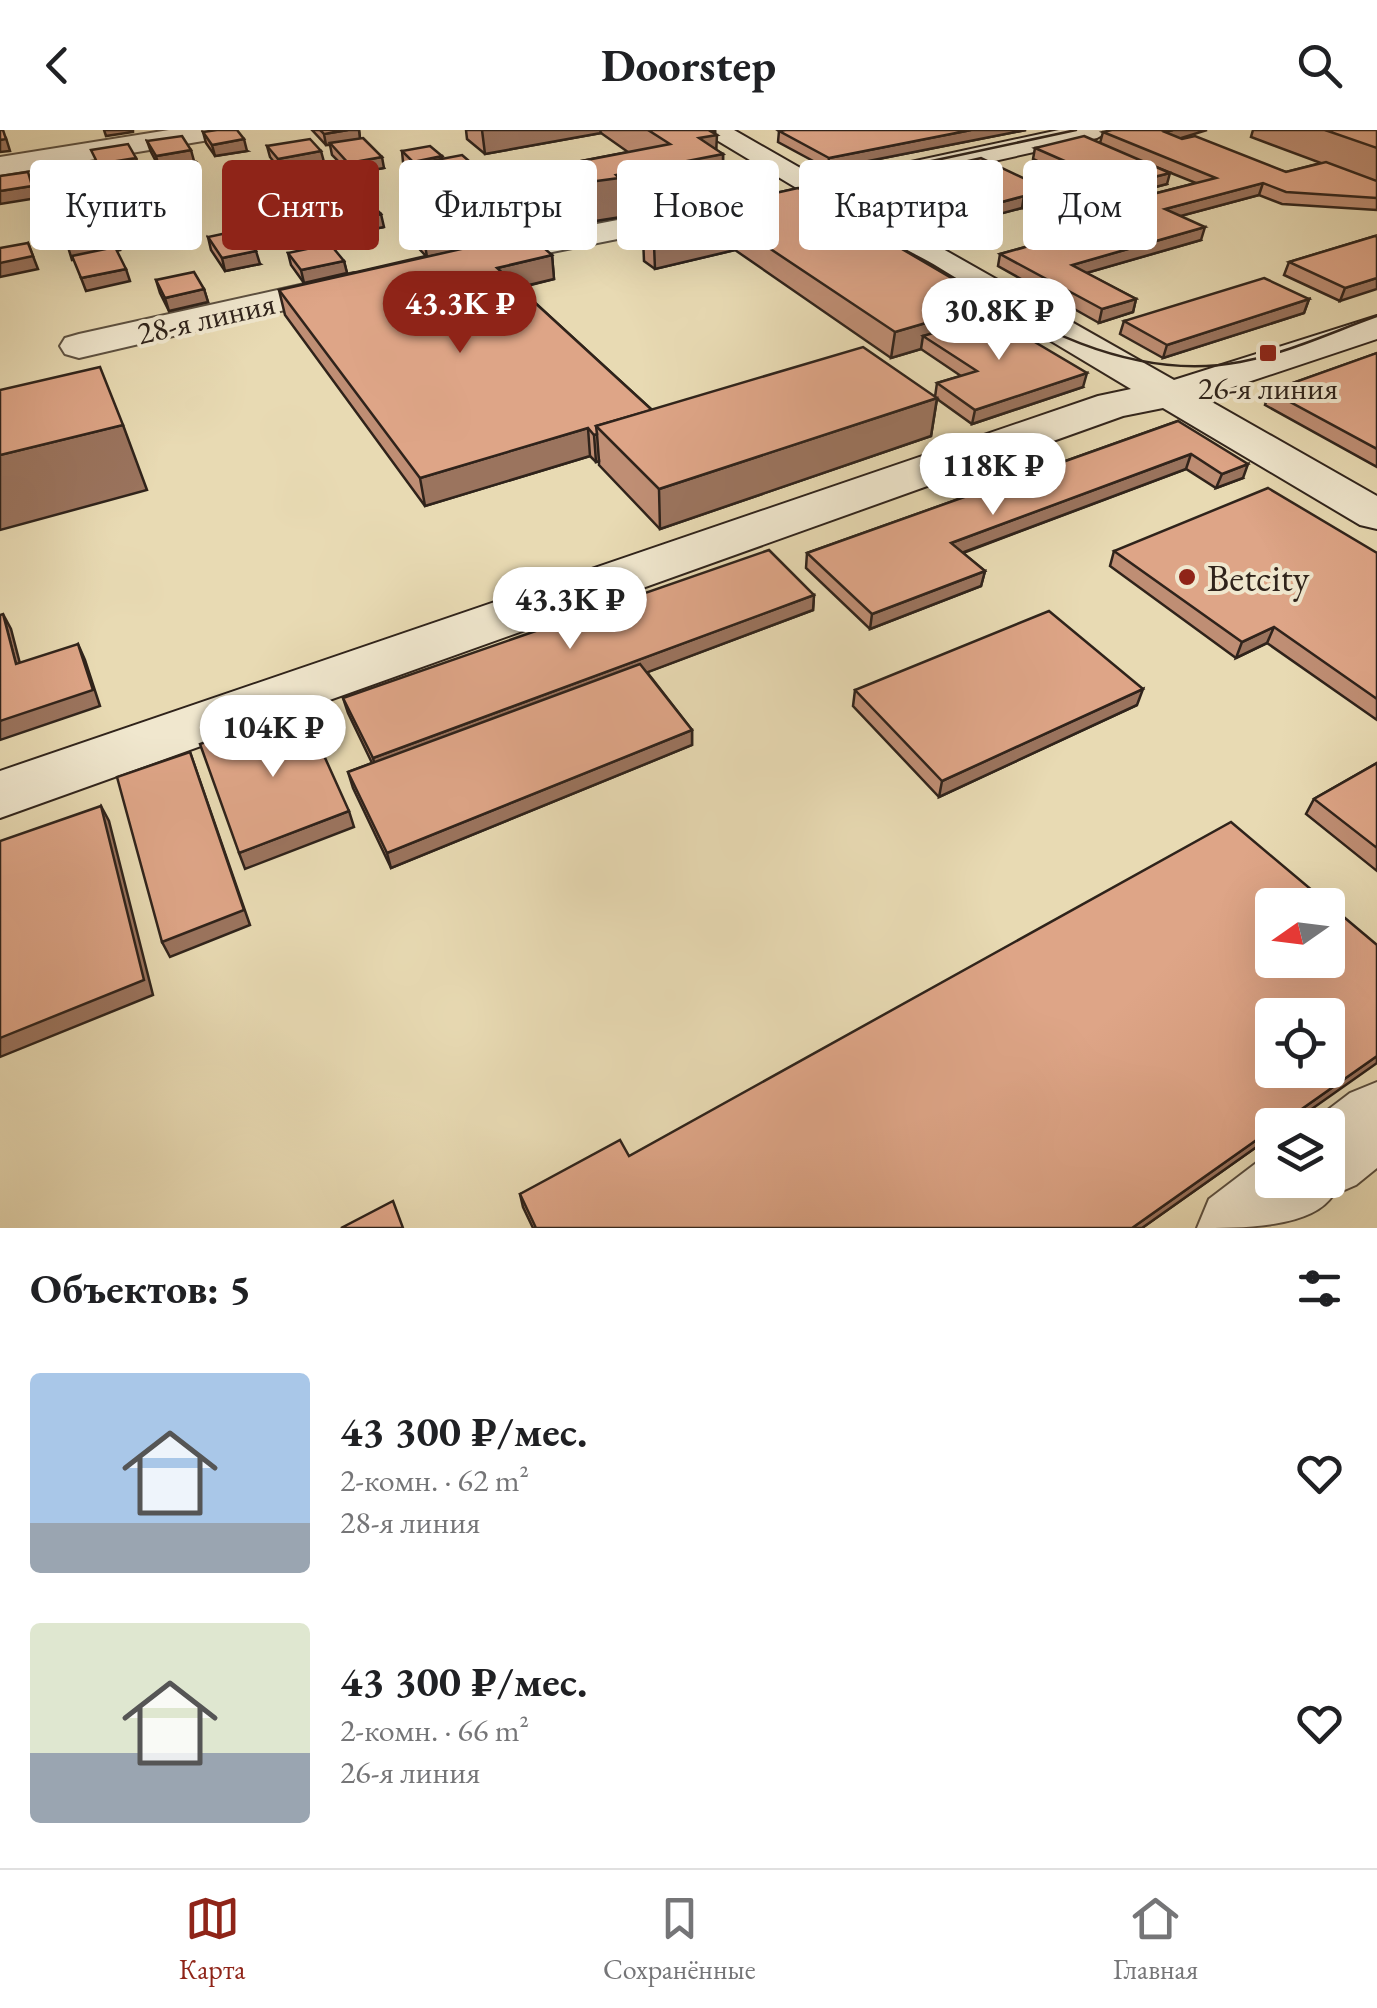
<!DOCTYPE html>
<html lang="ru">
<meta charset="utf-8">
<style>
:root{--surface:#fff;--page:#f6f6f6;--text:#202124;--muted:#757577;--line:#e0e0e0;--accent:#8f2418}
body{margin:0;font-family:"EB Garamond",serif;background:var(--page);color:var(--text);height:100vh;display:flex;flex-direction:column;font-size:38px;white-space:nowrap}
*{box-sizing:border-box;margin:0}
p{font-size:32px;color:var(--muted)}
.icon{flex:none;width:55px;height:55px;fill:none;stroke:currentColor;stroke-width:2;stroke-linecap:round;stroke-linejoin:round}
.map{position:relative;height:1098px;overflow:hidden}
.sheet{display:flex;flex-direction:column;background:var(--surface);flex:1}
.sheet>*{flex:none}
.guide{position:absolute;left:30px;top:30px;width:1318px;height:90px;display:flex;gap:20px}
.needle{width:65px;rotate:256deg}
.controls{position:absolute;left:1255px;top:758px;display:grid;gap:20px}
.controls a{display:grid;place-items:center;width:90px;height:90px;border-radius:10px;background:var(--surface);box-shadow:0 10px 40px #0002;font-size:50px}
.price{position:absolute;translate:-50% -85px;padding:0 22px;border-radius:35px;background:#fff;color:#222;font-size:32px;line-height:65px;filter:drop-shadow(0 2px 5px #0008)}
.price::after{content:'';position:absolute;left:50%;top:60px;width:30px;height:22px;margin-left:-15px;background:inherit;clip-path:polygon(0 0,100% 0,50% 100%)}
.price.selected{background:var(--accent);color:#fff}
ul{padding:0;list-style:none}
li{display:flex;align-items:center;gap:30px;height:250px;padding:0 30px}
li span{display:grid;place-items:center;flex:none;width:280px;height:200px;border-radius:10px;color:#555}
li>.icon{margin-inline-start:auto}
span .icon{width:120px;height:120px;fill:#fffc;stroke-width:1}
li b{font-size:42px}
h2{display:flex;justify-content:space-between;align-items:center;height:120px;padding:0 30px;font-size:42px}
.chip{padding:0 35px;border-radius:10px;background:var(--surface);box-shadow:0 10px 40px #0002;font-size:35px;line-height:90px}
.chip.selected{background:var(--accent);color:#fff}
header{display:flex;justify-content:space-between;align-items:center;height:130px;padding:0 30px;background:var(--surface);font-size:45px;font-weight:700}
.tab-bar{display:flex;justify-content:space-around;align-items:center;height:140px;border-top:2px solid var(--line);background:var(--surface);font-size:28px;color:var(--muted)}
.tab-bar a{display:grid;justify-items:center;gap:5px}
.tab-bar .selected{color:var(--accent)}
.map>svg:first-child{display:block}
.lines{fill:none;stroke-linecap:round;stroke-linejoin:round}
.street-casing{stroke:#5d5141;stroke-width:4}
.secondary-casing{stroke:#2f231b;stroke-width:4}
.street{fill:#f0e7ce;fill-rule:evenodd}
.secondary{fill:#f0e7ce;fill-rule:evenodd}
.tram{stroke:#2f231b;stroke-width:2.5}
.wall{fill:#bf8e74;stroke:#2f231b;stroke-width:2.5}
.shaded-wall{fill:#9b745e;stroke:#2f231b;stroke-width:2.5}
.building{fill:#dea587;stroke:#2f231b;stroke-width:2.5;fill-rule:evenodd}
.poi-dot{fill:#8f2418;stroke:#f0e7ce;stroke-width:4}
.labels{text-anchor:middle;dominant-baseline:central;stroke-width:8;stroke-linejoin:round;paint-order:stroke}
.far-street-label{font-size:32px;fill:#2f231b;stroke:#f0e7ce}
.far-poi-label{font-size:32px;fill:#2f231b;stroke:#f0e7ce}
.poi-label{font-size:38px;fill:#2f231b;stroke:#f0e7ce;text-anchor:start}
</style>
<header><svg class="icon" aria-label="back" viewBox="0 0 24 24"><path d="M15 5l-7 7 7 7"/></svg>Doorstep<svg class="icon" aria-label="search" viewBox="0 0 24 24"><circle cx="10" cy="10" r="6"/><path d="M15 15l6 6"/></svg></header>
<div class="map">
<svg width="1377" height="1098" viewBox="0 0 1377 1098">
<rect width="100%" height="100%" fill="#e8dab3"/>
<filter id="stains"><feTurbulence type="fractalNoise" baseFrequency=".002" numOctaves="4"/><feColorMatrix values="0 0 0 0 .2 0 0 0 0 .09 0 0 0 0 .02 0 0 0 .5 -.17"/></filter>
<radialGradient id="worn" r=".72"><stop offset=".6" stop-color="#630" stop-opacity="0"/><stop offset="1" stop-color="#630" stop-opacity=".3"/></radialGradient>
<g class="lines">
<g class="street-casing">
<g id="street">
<path d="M 169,0 L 235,0 L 221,8 L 0,45 L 0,27 Z"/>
<path d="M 722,70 L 738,79 L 733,86 L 467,139 L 455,136 L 450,129 L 455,122 L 467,119 Z"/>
<path d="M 354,143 L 366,147 L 372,154 L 366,161 L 79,228 L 65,224 L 60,216 L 65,208 L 79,204 Z"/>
<path d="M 1377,952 L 1377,1038 L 1356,1055 L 1333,1065 C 1312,1098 1242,1098 1197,1098 L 1209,1069 L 1272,1021 L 1272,1050 L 1328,1050 L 1328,995 L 1308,995 L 1350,963 Z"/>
</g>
</g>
<g class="secondary-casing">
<path id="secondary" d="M 700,0 L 734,0 L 823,51 L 1059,0 L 1111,0 L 1097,8 L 846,64 L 1174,250 L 1377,186 L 1377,209 L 1203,267 L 1377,366 L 1377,399 L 1360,395 L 1163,278 L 1123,286 L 0,688 L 0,641 L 1098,266 L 1131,259 Z"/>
</g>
<use href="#street" class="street"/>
<use href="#secondary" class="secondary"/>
<path class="tram" d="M 1076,0 L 866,45 L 847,54 L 847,70 C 860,103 908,120 936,137 C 1027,193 1129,253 1240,232 C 1288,223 1332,202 1377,186"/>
</g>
<g class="wall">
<path d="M 312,0 L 359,0 L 360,8 L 384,38 L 357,43 L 360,56 L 306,66 L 297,54 L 294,42 L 341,34 L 332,25 L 330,15 L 326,15 Z"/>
<path d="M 466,0 L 715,0 L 716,20 L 723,24 L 723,62 L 621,84 L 621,87 L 570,95 L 548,76 L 545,38 L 628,22 L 601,3 L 485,24 L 467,9 Z"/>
<path d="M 786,0 L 1026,0 L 828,39 L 778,12 L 779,1 Z"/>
<path d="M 1253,0 L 1377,0 L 1377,80 L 1282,74 L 1259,65 L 1180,86 L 1201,110 L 1086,143 L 1136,169 L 1133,182 L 1099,193 L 998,136 L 1000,124 L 1040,113 L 1029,107 L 1032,95 L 1100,97 L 1112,93 L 1103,89 L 1106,76 L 1196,53 L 1151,35 L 1167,54 L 1040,87 L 1022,78 L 994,85 L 994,98 L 950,110 L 871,65 L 872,53 L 1048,60 L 1082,52 L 1033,29 L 1035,18 L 1100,13 L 1103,2 L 1180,8 L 1286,42 L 1321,33 L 1251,7 Z"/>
<path d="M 203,2 L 247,21 L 215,26 L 206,13 Z"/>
<path d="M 147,11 L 194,31 L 159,37 L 151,22 Z"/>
<path d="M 267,16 L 324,32 L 280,40 L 270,27 Z"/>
<path d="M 402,21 L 442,26 L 442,29 L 478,49 L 471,50 L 488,76 L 455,83 L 438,67 L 437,57 L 431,58 L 417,45 L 417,43 L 415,43 L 403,32 Z"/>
<path d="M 798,58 L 994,173 L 991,186 L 1083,257 L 972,294 L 937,269 L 931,306 L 660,399 L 599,335 L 599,331 L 596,332 L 590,326 L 425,376 L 285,185 L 279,160 L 426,126 L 405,104 L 403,92 L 470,117 L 486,113 L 472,101 L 471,88 L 515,107 L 552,125 L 554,149 L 519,158 L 652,280 L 935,267 L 937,253 L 961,246 L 921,219 L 891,228 L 735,120 L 655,139 L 644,131 L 643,107 L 651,105 L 650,91 Z"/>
<path d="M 322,77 L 384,97 L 338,106 L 324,89 Z"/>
<path d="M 1375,106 L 1340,171 L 1284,145 L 1289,132 Z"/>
<path d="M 208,107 L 260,134 L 225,141 L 211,120 Z"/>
<path d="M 288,123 L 344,131 L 347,143 L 304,153 L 291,135 Z"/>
<path d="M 156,150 L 204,159 L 208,172 L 169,181 L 160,163 Z"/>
<path d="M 1309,169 L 1304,183 L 1163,228 L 1120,204 L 1124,191 Z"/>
<path d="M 1377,223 L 1377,337 L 1265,275 L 1270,261 Z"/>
<path d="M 1178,291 L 1243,348 L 1216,358 L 1186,339 L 963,423 L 985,441 L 981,456 L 870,499 L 806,438 L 807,423 Z"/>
<path d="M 1114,421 L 1377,423 L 1377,590 L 1267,513 L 1236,528 L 1110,436 Z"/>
<path d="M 814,465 L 813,480 L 647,542 L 692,600 L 692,615 L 391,738 L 353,658 L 348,642 L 372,633 L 348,583 L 343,568 Z"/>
<path d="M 855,560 L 1137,575 L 939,667 L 853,576 Z"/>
<path d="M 1377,633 L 1377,741 L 1306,684 L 1314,669 Z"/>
<path d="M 1272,995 L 1272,1006 L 1142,1098 L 533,1098 L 523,1077 L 520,1064 L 629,1026 Z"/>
</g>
<g class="shaded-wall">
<path d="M 104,0 L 133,0 L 133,2 L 106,6 Z"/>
<path d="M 348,0 L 359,0 L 360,9 L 326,15 L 324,4 Z"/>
<path d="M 482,0 L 600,0 L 601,3 L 485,24 Z"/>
<path d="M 715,0 L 715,5 L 717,5 L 716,25 L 723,24 L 723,62 L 621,84 L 621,87 L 570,95 L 567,55 L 616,45 Z"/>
<path d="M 971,0 L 1026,0 L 828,39 L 829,28 Z"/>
<path d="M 1173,0 L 1207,0 L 1162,14 L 1165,2 Z"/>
<path d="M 6,8 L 10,21 L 0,22 L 0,10 Z"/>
<path d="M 244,9 L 247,21 L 215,26 L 212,15 Z"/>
<path d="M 191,20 L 194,31 L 159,37 L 156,26 Z"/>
<path d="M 321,21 L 324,32 L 280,40 L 278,29 Z"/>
<path d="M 442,26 L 443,38 L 415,34 L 417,43 L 415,43 L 413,32 Z"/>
<path d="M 382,27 L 384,38 L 350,44 L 348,33 Z"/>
<path d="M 136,28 L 140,39 L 102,46 L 98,34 Z"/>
<path d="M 476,37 L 478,49 L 431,58 L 429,46 Z"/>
<path d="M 1170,43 L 1167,54 L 1040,87 L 1042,75 Z"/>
<path d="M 358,44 L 360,56 L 306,66 L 303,54 Z"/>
<path d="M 1263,53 L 1259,65 L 1162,91 L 1165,79 Z"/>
<path d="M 32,56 L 37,68 L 0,74 L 0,61 Z"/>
<path d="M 487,64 L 488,76 L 455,83 L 453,71 Z"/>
<path d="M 1024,66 L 1022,78 L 977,90 L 979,78 Z"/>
<path d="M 110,84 L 114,96 L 67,105 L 62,93 Z"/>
<path d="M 381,84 L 384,97 L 338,106 L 336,94 Z"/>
<path d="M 996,86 L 994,98 L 950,110 L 952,97 Z"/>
<path d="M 514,96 L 515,108 L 487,114 L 485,102 Z"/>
<path d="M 736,96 L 735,120 L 655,139 L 654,115 Z"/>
<path d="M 1205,97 L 1201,110 L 1069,148 L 1072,135 Z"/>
<path d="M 468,105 L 470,118 L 427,127 L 425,115 Z"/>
<path d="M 115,108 L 120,120 L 72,130 L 68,117 Z"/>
<path d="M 28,113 L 38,139 L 0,147 L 0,133 Z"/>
<path d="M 256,121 L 260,134 L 225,141 L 222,128 Z"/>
<path d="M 552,125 L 554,149 L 500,162 L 497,138 Z"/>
<path d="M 344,131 L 347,143 L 304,153 L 301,140 Z"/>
<path d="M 126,139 L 130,151 L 86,161 L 81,148 Z"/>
<path d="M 1377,148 L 1377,159 L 1340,171 L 1345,158 Z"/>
<path d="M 204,159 L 208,172 L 169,181 L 165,168 Z"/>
<path d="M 1136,169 L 1133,182 L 1099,193 L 1102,179 Z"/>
<path d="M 1309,169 L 1304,183 L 1163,228 L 1167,215 Z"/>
<path d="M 994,173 L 989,199 L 923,206 L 921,219 L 891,228 L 895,202 Z"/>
<path d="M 1087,243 L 1083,257 L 972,294 L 975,280 Z"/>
<path d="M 937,268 L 931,306 L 660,399 L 659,359 Z"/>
<path d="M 123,295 L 147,360 L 0,400 L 0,325 Z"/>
<path d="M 588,298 L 590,326 L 425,376 L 420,348 Z"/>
<path d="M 597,304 L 599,331 L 596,332 L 594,305 Z"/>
<path d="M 1191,324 L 1186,339 L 948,428 L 951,413 Z"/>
<path d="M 1248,334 L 1243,348 L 1216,358 L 1222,344 Z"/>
<path d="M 985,441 L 981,456 L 870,499 L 872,484 Z"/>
<path d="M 814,465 L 813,480 L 377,644 L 373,628 Z"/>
<path d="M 3,484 L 11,499 L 24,549 L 16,534 Z"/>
<path d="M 1274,497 L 1267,513 L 1236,528 L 1242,512 Z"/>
<path d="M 78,514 L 85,530 L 100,576 L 0,610 L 0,591 Z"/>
<path d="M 1143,559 L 1137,575 L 939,667 L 942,651 Z"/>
<path d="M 692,600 L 692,615 L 391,738 L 387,723 Z"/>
<path d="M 190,622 L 250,795 L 170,827 L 162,812 Z"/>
<path d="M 101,676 L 109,691 L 153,865 L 0,927 L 0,908 Z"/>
<path d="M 349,681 L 354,697 L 245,739 L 239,723 Z"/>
<path d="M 1377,926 L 1377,933 L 1289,995 L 1279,995 Z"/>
<path d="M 1272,999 L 1272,1006 L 1142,1098 L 1132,1098 Z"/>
</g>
<g class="building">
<path d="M 0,0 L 3,0 L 6,9 L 0,10 Z"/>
<path d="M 217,0 L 237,0 L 244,9 L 212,15 L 203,2 Z"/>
<path d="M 320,0 L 348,0 L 324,4 Z"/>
<path d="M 648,0 L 714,0 L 710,1 L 717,5 L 699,8 L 723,24 L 616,45 L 619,48 L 567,55 L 545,38 L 670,14 Z"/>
<path d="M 786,0 L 971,0 L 829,28 L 779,1 Z"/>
<path d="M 1112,0 L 1173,0 L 1165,2 L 1182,9 L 1195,6 L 1286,42 L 1326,32 L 1377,51 L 1377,68 L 1286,62 L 1263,53 L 1165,79 L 1205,97 L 1072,135 L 1136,169 L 1102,179 L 1000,124 L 1058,108 L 1032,95 L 1073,84 L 1100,97 L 1130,88 L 1106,76 L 1216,48 L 1103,2 Z"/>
<path d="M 1325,0 L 1377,0 L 1377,18 Z"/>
<path d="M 182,6 L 191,20 L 156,26 L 147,11 Z"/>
<path d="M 1084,6 L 1170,43 L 1042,75 L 1024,66 L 979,78 L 996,86 L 952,97 L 872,53 L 981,28 L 1048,60 L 1101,47 L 1035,18 Z"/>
<path d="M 363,8 L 382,27 L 348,33 L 358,44 L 303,54 L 294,42 L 348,33 L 330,13 Z"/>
<path d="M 310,9 L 321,21 L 278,29 L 267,16 Z"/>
<path d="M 128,14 L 136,28 L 98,34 L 91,20 Z"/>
<path d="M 430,16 L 442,26 L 413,32 L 402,21 Z"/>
<path d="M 462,25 L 476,37 L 429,46 L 415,34 Z"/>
<path d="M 28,42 L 32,56 L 0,61 L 0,46 Z"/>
<path d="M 470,49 L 487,64 L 453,71 L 436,55 Z"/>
<path d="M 798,58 L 994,173 L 895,202 L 736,96 L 654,115 L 643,107 L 666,102 L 650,91 Z"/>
<path d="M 98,59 L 110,84 L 62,93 L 52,67 Z"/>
<path d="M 366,68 L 381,84 L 336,94 L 322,77 Z"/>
<path d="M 445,83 L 468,105 L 425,115 L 403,92 Z"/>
<path d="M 499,83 L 514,96 L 485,102 L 471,88 Z"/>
<path d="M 107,94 L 115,108 L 68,117 L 61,102 Z"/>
<path d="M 241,100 L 256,121 L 222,128 L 208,107 Z"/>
<path d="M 528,104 L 552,125 L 497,138 L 652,280 L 596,296 L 597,304 L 594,305 L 588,298 L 420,348 L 279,160 Z"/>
<path d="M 1375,106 L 1377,107 L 1377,148 L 1345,158 L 1289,132 Z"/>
<path d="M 28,113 L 33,126 L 0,133 L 0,118 Z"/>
<path d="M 330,114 L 344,131 L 301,140 L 288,123 Z"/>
<path d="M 115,117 L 126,139 L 81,148 L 72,126 Z"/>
<path d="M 194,142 L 204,159 L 165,168 L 156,150 Z"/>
<path d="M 1264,148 L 1309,169 L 1167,215 L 1124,191 Z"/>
<path d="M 991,186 L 1087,243 L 975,280 L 937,253 L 977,241 L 923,206 Z"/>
<path d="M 863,217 L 937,268 L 659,359 L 596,296 Z"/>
<path d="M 1377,223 L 1377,319 L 1270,261 Z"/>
<path d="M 100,237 L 123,295 L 0,325 L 0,260 Z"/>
<path d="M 1178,291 L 1248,334 L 1222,344 L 1191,324 L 951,413 L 985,441 L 872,484 L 807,423 Z"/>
<path d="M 1268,358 L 1377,423 L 1377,569 L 1274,497 L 1242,512 L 1114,421 Z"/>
<path d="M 769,420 L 814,465 L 373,628 L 343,568 Z"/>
<path d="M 1049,481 L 1143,559 L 942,651 L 855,560 Z"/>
<path d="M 3,484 L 16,534 L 78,514 L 93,560 L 0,591 L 0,485 Z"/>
<path d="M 640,534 L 692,600 L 387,723 L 348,642 Z"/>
<path d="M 303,579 L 349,681 L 239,723 L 200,614 Z"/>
<path d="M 190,622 L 244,780 L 162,812 L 117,647 Z"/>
<path d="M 1377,633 L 1377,718 L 1314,669 Z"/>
<path d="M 101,676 L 144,850 L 0,908 L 0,711 Z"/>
<path d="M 1231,692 L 1377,815 L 1377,926 L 1279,995 L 1272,995 L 1272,999 L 1132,1098 L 536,1098 L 520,1064 L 620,1010 L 629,1026 ZM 1272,775 L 1328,775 L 1328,830 L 1272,830 ZM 1272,885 L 1328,885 L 1328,940 L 1272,940 Z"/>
<path d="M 393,1071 L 403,1098 L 341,1098 Z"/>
</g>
<g class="poi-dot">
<rect x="1258" y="213" width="20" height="20" rx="5"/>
<circle cx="1187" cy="447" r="10"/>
</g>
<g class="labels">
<g class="far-street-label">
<text transform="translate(206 188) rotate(-13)">28-я линия</text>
</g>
<g class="far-poi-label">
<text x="1268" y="258">26-я линия</text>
</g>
<g class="poi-label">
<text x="1207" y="447">Betcity</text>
</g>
</g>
<rect width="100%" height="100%" filter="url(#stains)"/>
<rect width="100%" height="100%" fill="url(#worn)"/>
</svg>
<div class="controls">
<a><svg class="needle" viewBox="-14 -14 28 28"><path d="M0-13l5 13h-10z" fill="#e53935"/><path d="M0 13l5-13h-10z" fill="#757577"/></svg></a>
<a><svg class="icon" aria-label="locate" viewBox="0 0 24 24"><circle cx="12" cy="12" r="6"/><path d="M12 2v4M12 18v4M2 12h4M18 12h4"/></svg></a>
<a><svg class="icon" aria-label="layers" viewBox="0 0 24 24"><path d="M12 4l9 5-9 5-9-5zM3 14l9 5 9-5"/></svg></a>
</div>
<b class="price selected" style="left:460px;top:226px">43.3K ₽</b>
<b class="price" style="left:999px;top:233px">30.8K ₽</b>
<b class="price" style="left:993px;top:388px">118K ₽</b>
<b class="price" style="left:570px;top:522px">43.3K ₽</b>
<b class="price" style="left:273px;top:650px">104K ₽</b>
<div class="guide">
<a class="chip">Купить</a>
<a class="chip selected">Снять</a>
<a class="chip">Фильтры</a>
<a class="chip">Новое</a>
<a class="chip">Квартира</a>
<a class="chip">Дом</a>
</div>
</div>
<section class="sheet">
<h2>Объектов: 5<svg class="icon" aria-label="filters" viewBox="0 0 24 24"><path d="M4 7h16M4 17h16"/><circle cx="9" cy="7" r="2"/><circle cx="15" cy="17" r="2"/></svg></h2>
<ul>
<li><span style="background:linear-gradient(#a9c7e8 75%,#9aa5b1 0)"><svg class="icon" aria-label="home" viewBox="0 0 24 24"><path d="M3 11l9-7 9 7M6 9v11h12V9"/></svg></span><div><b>43 300 ₽/мес.</b><p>2-комн. · 62 m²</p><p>28-я линия</p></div><svg class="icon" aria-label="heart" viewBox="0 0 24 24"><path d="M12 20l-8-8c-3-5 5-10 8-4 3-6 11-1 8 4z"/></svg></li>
<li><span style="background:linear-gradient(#dfe7d0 65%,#9aa5b1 0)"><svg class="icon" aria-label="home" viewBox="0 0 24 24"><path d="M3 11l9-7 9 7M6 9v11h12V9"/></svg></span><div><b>43 300 ₽/мес.</b><p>2-комн. · 66 m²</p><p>26-я линия</p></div><svg class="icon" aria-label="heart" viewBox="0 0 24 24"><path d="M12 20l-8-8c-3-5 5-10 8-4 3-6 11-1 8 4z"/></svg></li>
</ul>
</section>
<nav class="tab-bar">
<a class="selected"><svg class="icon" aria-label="map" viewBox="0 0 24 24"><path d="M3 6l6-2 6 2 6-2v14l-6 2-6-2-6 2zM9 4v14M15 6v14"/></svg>Карта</a>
<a><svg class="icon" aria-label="saved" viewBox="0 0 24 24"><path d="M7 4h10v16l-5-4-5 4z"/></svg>Сохранённые</a>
<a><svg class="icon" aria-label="home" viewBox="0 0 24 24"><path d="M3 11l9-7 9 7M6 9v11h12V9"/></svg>Главная</a>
</nav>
